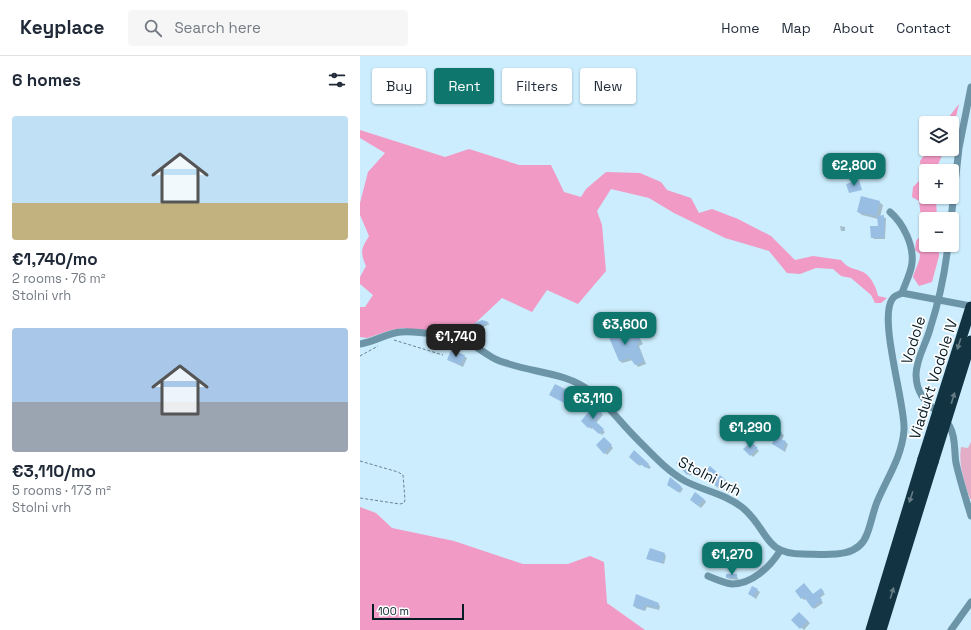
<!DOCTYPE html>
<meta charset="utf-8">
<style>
:root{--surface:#fff;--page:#f6f6f7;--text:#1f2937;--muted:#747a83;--line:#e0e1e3;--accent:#0f766e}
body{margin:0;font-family:"Space Grotesk",sans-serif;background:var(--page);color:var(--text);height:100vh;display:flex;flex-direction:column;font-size:15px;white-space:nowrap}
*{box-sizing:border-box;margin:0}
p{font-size:13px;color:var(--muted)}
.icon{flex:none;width:22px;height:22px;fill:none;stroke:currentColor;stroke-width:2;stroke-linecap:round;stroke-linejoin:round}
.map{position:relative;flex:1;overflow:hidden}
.side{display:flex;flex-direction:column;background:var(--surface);width:360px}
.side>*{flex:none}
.hud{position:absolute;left:12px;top:12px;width:380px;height:36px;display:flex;gap:8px}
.fabs{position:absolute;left:559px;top:60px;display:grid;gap:8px}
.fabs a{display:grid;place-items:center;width:40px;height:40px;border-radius:4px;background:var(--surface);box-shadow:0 1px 3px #0004;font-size:20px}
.scale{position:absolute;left:12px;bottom:10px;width:92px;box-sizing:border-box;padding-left:4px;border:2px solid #061d27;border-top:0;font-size:11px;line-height:14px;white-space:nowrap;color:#061d27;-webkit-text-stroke:3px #fff;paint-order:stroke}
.price{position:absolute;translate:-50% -34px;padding:0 9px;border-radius:8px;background:var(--accent);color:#fff;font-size:13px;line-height:26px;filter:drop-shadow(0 1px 2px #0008)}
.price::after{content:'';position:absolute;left:50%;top:24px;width:12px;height:9px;margin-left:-6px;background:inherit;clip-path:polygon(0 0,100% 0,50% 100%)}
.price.selected{background:#222;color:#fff}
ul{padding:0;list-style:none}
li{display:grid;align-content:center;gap:8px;height:212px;padding:0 12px}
li span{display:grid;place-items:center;height:124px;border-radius:4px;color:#555}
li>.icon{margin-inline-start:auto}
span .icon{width:72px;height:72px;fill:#fffc;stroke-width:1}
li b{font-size:17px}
h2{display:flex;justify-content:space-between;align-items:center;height:48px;padding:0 12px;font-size:17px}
.tag{padding:0 14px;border-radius:4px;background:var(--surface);box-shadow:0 1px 3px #0004;font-size:14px;line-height:36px}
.tag.selected{background:var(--accent);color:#fff}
header{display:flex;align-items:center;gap:24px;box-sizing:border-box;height:56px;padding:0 20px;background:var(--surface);border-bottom:1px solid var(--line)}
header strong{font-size:19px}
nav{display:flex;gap:22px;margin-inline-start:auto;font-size:14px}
.search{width:280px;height:36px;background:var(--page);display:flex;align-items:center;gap:10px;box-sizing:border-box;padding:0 14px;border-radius:4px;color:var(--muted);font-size:15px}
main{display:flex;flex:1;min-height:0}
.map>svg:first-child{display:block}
.green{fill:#e3adc7}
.forest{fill:#f09ac5}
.shadow{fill:#0003}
.building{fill:#98bee4}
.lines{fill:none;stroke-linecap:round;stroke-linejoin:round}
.path{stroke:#678390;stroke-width:1;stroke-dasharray:3 2;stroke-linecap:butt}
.minor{stroke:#6d95a8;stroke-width:7}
.highway{stroke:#123442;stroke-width:11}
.highway-bridge{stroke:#123442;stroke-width:11}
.oneway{fill:#657b84}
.labels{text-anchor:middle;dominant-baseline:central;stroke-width:3.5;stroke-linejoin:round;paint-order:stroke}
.street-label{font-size:15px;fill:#061d27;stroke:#fff}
</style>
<header>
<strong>Keyplace</strong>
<div class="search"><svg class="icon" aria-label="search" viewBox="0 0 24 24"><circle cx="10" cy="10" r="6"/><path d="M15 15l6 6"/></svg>Search here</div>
<nav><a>Home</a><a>Map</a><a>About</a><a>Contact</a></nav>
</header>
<main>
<section class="side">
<h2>6 homes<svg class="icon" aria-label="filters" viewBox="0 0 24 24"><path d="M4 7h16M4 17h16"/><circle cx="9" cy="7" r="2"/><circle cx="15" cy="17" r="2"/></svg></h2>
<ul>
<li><span style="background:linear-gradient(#bfe0f5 70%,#c2b280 0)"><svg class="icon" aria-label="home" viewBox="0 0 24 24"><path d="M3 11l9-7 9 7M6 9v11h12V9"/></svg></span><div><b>€1,740/mo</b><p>2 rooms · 76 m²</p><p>Stolni vrh</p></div></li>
<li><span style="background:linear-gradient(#a9c7e8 60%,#9aa5b1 0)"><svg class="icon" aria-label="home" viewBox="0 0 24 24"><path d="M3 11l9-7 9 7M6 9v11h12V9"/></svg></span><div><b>€3,110/mo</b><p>5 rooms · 173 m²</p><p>Stolni vrh</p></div></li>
</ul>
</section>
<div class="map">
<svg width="611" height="574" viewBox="0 0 611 574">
<rect width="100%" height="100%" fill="#ccedfd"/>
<path class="green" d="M 611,386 L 611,443 L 610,443 C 605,427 598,409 601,391 L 608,392 Z"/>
<g class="forest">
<path d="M 599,48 L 592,78 L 592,67 L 584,67 Z"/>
<path d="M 0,74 L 85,101 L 109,93 L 159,109 L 191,109 L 204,136 L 221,141 L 226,133 L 246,116 L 280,117 L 301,126 L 307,134 L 331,142 L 339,157 L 352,153 L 378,163 L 411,180 L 435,204 L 453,200 L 481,204 C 490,214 492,211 503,216 C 511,220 516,231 518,240 L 527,242 L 521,247 L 515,247 L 511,239 L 491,222 L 481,220 L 473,213 L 456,212 L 440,218 L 427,217 L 409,195 L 365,182 L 314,157 L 289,142 L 251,133 L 237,155 L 242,169 L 246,215 L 218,248 L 187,234 L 172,256 L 142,242 L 107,275 L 91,279 L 43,272 L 31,274 L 7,282 L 0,281 L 0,251 L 5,251 L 13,239 L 0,228 L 0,221 L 6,210 C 0,196 1,193 9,180 L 0,159 L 0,147 L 8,116 L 25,97 L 0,82 Z"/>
<path d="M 569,93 L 585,93 L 575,115 L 566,115 L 566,141 L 576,143 L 577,163 L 566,163 L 566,189 L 579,189 L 579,200 L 572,226 L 559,230 L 553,221 C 555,212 560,207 560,198 L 555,194 L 556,185 L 563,177 L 559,145 L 552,141 L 553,131 L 562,122 L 560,105 Z"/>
<path d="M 0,451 L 16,457 L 32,472 L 94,485 L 163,508 L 208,508 L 230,500 L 244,506 L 247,547 L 285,574 L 0,574 Z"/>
</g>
<g class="shadow">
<path d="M 519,146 L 523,149 L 520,161 L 526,162 L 525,183 L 514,183 L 512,181 L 519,171 L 518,163 L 502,159 L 498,156 Z"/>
<path d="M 480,170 L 485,171 L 485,175 L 481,175 Z"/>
<path d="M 258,258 L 262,263 L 258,265 L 254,260 Z"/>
<path d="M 122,265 L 130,268 L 115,275 L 113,274 L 114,269 Z"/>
<path d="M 255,269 L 263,285 L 279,281 L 283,288 L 279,290 L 286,308 L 278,311 L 273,304 L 262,307 L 259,304 Z"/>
<path d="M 119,279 L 121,280 L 119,287 L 108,281 Z"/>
<path d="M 104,300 L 107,302 L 103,311 L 88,304 Z"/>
<path d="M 190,339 L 227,340 L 229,343 L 225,352 L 221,350 L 220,353 Z"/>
<path d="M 234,351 L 243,359 L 236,367 L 245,376 L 242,379 L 233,371 L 231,373 L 222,365 Z"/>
<path d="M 393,374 L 397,381 L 394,383 L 390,376 Z"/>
<path d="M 418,375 L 424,379 L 422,384 L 428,388 L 425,396 L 413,388 Z"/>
<path d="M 244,382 L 253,392 L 247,399 L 237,389 Z"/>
<path d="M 391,387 L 399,395 L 393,401 L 385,393 Z"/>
<path d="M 274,396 L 291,411 L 289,413 L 282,408 L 280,410 L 272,403 Z"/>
<path d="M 323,401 L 341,416 L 339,418 L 335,414 L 330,420 L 318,407 Z"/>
<path d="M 350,412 L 373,432 L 369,437 L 361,431 L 359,433 L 344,418 Z"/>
<path d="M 310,422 L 323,433 L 320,437 L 308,429 Z"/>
<path d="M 344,443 L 346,446 L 341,452 L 333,446 Z"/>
<path d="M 304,498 L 306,500 L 304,508 L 287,503 Z"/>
<path d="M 376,519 L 379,524 L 369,523 L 367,521 Z"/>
<path d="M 397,534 L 400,536 L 396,543 L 389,538 Z"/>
<path d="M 436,535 L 453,539 L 462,535 L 465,538 L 460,542 L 463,547 L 454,553 L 446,543 L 444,544 Z"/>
<path d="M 277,540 L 298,548 L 300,550 L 299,554 L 287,551 L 285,555 L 276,552 L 274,550 Z"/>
<path d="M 439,557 L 450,567 L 444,574 L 433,564 Z"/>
</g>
<g class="building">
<path d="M 499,124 L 502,134 L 489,137 L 486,128 Z"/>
<path d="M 501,140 L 520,145 L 516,160 L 497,156 Z"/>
<path d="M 524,159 L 524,181 L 511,182 L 510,170 L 518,170 L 517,160 Z"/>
<path d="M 122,264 L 129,266 L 112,274 L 113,268 Z"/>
<path d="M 255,268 L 262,285 L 277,277 L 281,285 L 277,287 L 284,306 L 275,309 L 270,302 L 259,305 L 245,272 Z"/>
<path d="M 111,275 L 120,278 L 117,286 L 107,281 Z"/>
<path d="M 91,294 L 105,299 L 101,309 L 87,304 Z"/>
<path d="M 195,328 L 215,338 L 218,333 L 228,340 L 223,351 L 219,349 L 217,352 L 205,345 L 204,347 L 189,339 Z"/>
<path d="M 234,349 L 242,357 L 235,365 L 244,373 L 239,378 L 230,370 L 228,372 L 221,365 Z"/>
<path d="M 418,374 L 422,376 L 420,383 L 426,385 L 423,394 L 412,388 Z"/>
<path d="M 244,381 L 252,389 L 244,398 L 236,389 Z"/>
<path d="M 391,386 L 398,392 L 390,400 L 383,393 Z"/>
<path d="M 274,394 L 289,408 L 286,412 L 279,407 L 278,409 L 269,401 Z"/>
<path d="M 323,400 L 340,413 L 337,417 L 333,413 L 327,419 L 316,407 Z"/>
<path d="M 350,410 L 371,429 L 366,436 L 358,429 L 357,431 L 343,418 Z"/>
<path d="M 310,421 L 322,431 L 318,436 L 307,429 Z"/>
<path d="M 335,436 L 344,443 L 339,450 L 330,444 Z"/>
<path d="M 290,492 L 305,497 L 302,507 L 286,503 Z"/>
<rect x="366" y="518" width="11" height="4"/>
<path d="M 444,527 L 453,538 L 461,532 L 464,536 L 459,540 L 462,544 L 452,552 L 444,541 L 441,543 L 435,535 Z"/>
<path d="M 392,530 L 398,533 L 394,541 L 388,538 Z"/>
<path d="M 276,538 L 299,547 L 297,552 L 285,549 L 283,554 L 273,550 Z"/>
<path d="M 439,556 L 448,565 L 440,573 L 431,564 Z"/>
</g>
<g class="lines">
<g class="path">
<path d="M 34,284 L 83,299"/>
<path d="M 0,300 L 18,290"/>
<path d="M 0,405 L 38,416 L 43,419 L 45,444 L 44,447 L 40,448 L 0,442"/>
</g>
<g class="minor">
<path d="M 530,156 C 543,167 554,189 552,207 C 551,217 545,228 542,237"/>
<path d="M 591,163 L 599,92 L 611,31"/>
<path d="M 588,189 C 585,217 579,245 570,273 C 566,288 556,303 556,319 C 557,349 579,351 590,371 C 596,382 594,395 596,407 C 600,425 606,443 611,460"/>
<path d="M 0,288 C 14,286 27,277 41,276 C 59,275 91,280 108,287 C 116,290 123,296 130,300 C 135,304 143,306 149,308 C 176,317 207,317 230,335 C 248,349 261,367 277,383 C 292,398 306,414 325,425 C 344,435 366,438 383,452 C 409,474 403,498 443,498 C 465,498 498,504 507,478 C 511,468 513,456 517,446 C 527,422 542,401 544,374 C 546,349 516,257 534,241 C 536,239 540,238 542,237 L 611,250"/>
<path d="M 348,520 C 355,523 364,527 372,528 C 392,528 410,511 420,495"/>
<path d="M 591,574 L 611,546"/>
</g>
<g class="highway">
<path d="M 511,574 L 563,403"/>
<path d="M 521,574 L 573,406"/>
</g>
<g class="highway-bridge">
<path d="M 563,403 L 611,251"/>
<path d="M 573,406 L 611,285"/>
</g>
</g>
<defs><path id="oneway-solid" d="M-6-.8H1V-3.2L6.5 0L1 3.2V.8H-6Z"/></defs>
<g class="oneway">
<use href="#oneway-solid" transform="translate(599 288) rotate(108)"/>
<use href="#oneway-solid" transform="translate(593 342) rotate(-73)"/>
<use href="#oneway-solid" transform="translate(551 441) rotate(108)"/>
<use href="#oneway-solid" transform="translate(532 537) rotate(-73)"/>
</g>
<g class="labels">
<g class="street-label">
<text transform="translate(553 284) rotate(-73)">Vodole</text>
<text transform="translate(573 323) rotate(-72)">Viadukt Vodole IV</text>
<text transform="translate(350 420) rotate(27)">Stolni vrh</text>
</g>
</g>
</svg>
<div class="fabs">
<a><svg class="icon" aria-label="layers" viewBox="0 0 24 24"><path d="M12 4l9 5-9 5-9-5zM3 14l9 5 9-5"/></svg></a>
<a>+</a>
<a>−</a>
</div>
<div class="scale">100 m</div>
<b class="price" style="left:494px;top:131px">€2,800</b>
<b class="price" style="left:265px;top:290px">€3,600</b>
<b class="price selected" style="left:96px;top:302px">€1,740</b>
<b class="price" style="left:233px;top:364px">€3,110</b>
<b class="price" style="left:390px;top:393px">€1,290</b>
<b class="price" style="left:372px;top:520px">€1,270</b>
<div class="hud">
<a class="tag">Buy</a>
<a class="tag selected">Rent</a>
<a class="tag">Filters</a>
<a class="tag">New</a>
</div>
</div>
</main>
